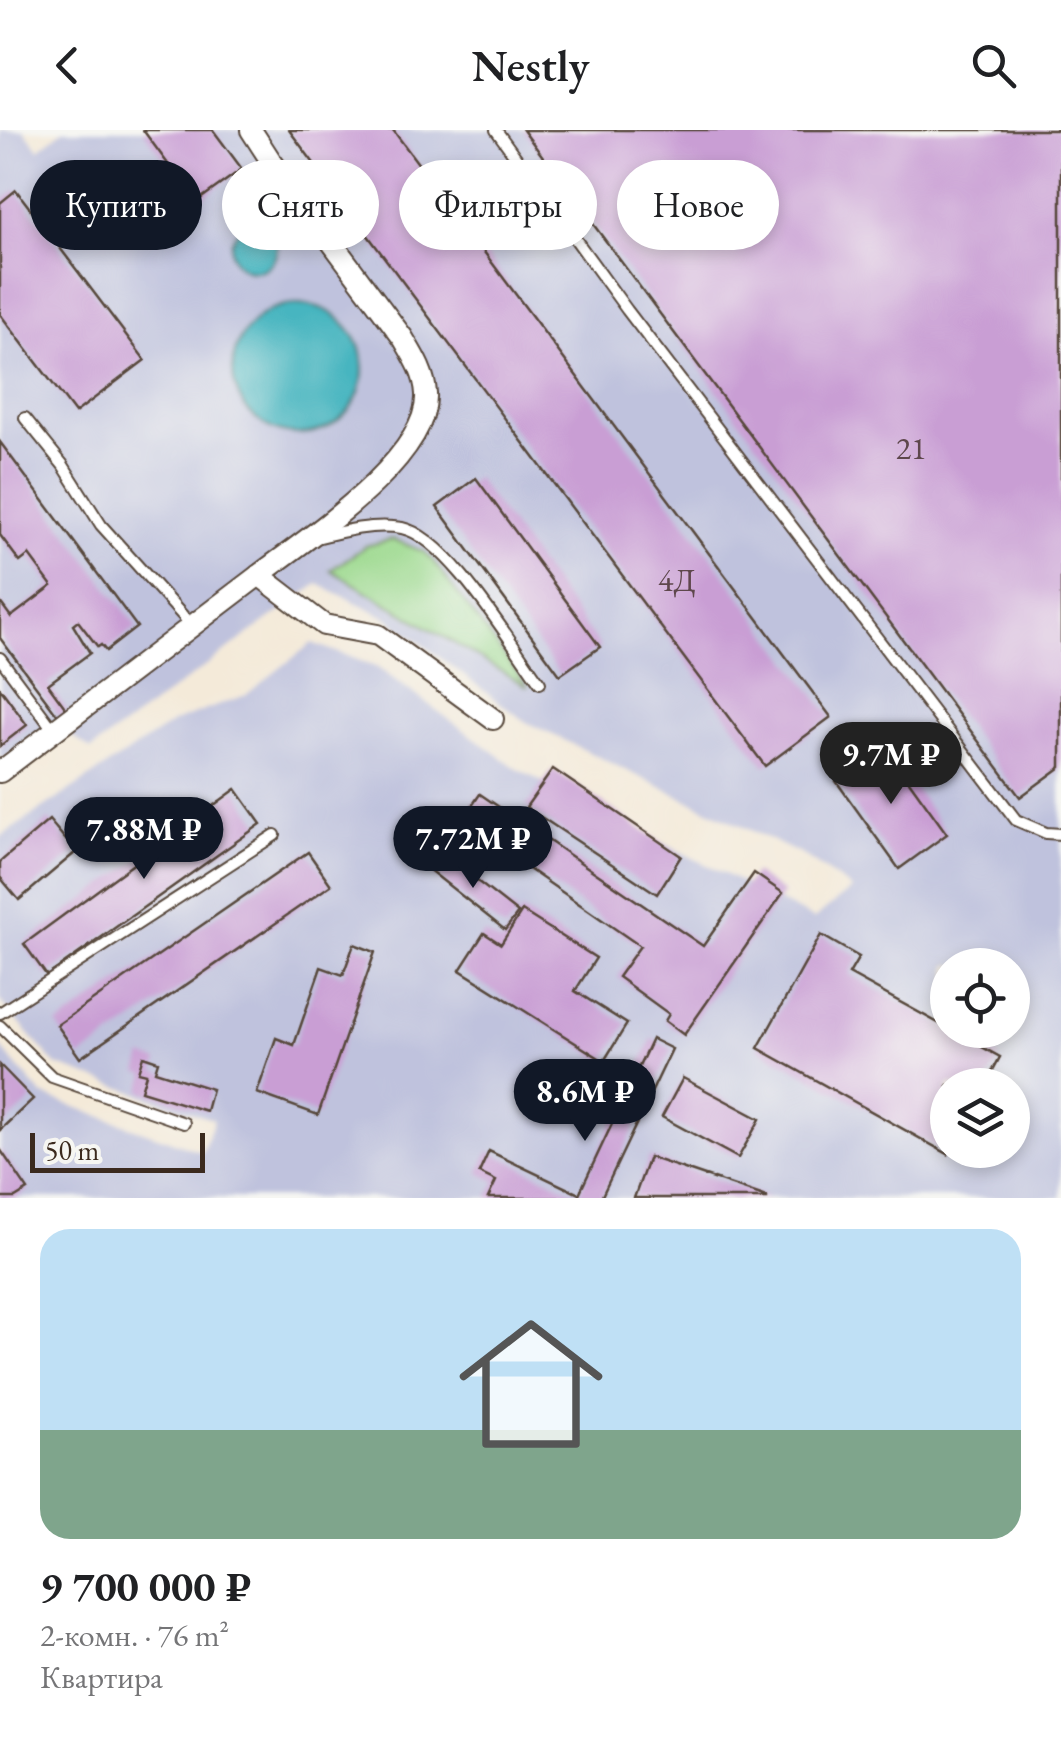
<!DOCTYPE html>
<html lang="ru">
<meta charset="utf-8">
<style>
:root{--surface:#fff;--page:#f6f6f6;--text:#202124;--muted:#757577;--accent:#111827}
body{margin:0;font-family:"EB Garamond",serif;background:var(--page);color:var(--text);height:100vh;display:flex;flex-direction:column;font-size:38px;white-space:nowrap}
*{box-sizing:border-box;margin:0}
p{font-size:32px;color:var(--muted)}
.icon{flex:none;width:55px;height:55px;fill:none;stroke:currentColor;stroke-width:2;stroke-linecap:round;stroke-linejoin:round}
.map{position:relative;height:1068px;overflow:hidden}
.panel{display:flex;flex-direction:column;background:var(--surface);flex:1}
.panel>*{flex:none}
.hud{position:absolute;left:30px;top:30px;width:1002px;height:90px;display:flex;gap:20px}
.controls{position:absolute;left:930px;top:818px;display:grid;gap:20px}
.controls a{display:grid;place-items:center;width:100px;height:100px;border-radius:50%;background:var(--surface);box-shadow:0 5px 15px #0003;font-size:50px}
.scale{position:absolute;left:30px;bottom:25px;width:175px;box-sizing:border-box;padding-left:10px;border:5px solid #3b2a1e;border-top:0;font-size:28px;line-height:35px;white-space:nowrap;color:#3b2a1e;-webkit-text-stroke:8px #f6f6f2;paint-order:stroke}
.price{position:absolute;translate:-50% -85px;padding:0 22px;border-radius:35px;background:var(--accent);color:#fff;font-size:32px;line-height:65px;filter:drop-shadow(0 2px 5px #0008)}
.price::after{content:'';position:absolute;left:50%;top:60px;width:30px;height:22px;margin-left:-15px;background:inherit;clip-path:polygon(0 0,100% 0,50% 100%)}
.price.on{background:#222;color:#fff}
ul{padding:0;list-style:none}
li{display:grid;align-content:center;gap:20px;height:530px;padding:0 40px}
li span{display:grid;place-items:center;height:310px;border-radius:30px;color:#555}
li>.icon{margin-inline-start:auto}
span .icon{width:180px;height:180px;fill:#fffc;stroke-width:1}
li b{font-size:42px}
.pill{padding:0 35px;border-radius:45px;background:var(--surface);box-shadow:0 5px 15px #0003;font-size:35px;line-height:90px}
.pill.on{background:var(--accent);color:#fff}
header{display:flex;justify-content:space-between;align-items:center;height:130px;padding:0 40px;background:var(--surface);font-size:45px;font-weight:600}
.map>svg:first-child{display:block}
.industrial{fill:#bfc2dd;fill-rule:evenodd}
.green{fill:#9bd98d;stroke:#6b8256;stroke-width:2.5}
.water{fill:#46b5c0;stroke:#40706f;stroke-width:2.5}
.building{fill:#c99ed4}
.lines{fill:none;stroke-linecap:round;stroke-linejoin:round}
.service-casing{stroke:#57473a;stroke-width:14}
.minor-casing{stroke:#57473a;stroke-width:24}
.service{stroke:#fff;stroke-width:10}
.minor{stroke:#fff;stroke-width:20}
.labels{text-anchor:middle;dominant-baseline:central;stroke-width:10;stroke-linejoin:round;paint-order:stroke}
.number-label{font-size:32px;fill:#5e474c}
</style>
<header><svg class="icon" aria-label="back" viewBox="0 0 24 24"><path d="M15 5l-7 7 7 7"/></svg>Nestly<svg class="icon" aria-label="search" viewBox="0 0 24 24"><circle cx="10" cy="10" r="6"/><path d="M15 15l6 6"/></svg></header>
<div class="map">
<svg width="1061" height="1068" viewBox="0 0 1061 1068">
<rect width="100%" height="100%" fill="#f6f6f2"/>
<filter id="ink" filterUnits="userSpaceOnUse"><feTurbulence type="fractalNoise" baseFrequency=".01" numOctaves="2"/><feDisplacementMap in="SourceGraphic" scale="20" xChannelSelector="R" yChannelSelector="G"/><feConvolveMatrix kernelMatrix="1 2 1 2 8 2 1 2 1" color-interpolation-filters="sRGB"/></filter>
<filter id="wash" filterUnits="userSpaceOnUse"><feTurbulence type="fractalNoise" baseFrequency=".0048" numOctaves="4" result="noise"/><feDisplacementMap in="SourceGraphic" scale="40" xChannelSelector="R" yChannelSelector="G"/><feGaussianBlur stdDeviation="2.25" result="paint"/><feColorMatrix in="noise" values="0 0 0 0 0 0 0 0 0 0 0 0 0 0 0 0 0 1.4 0 .05"/><feComposite in="paint" operator="in"/></filter>
<g filter="url(#wash)">
<rect width="100%" height="100%" fill="#f4ead9"/>
<path class="industrial" d="M 0,0 L 24,0 L 39,19 L 63,0 L 1061,0 L 1061,1068 L 0,1068 L 0,916 L 42,965 L 202,1022 L 214,990 L 56,935 L 0,871 L 0,707 L 174,592 L 246,565 L 312,513 L 377,537 L 519,640 L 814,789 L 852,759 L 802,725 L 526,592 L 386,487 L 318,454 L 91,620 L 57,595 L 0,631 ZM 948,835 L 1012,835 L 1012,900 L 948,900 ZM 948,955 L 1012,955 L 1012,1020 L 948,1020 Z"/>
<path class="green" d="M 393,409 L 424,422 L 433,431 L 528,557 L 331,440 L 366,416 Z"/>
<g class="water">
<circle cx="254" cy="118" r="23"/>
<circle cx="298" cy="239" r="65"/>
</g>
<g id="blocks">
<g class="building">
<path d="M 143,0 L 213,0 L 242,39 L 196,72 Z"/>
<path d="M 289,0 L 393,0 L 831,587 L 765,636 Z"/>
<path d="M 523,0 L 1061,0 L 1061,637 L 1020,667 Z"/>
<path d="M 16,60 L 145,230 L 75,283 L 0,184 L 0,73 Z"/>
<path d="M 0,312 L 137,497 L 106,521 L 101,515 L 98,517 L 78,491 L 73,495 L 90,523 L 48,554 L 67,580 L 59,587 L 0,508 L 0,472 L 11,487 L 52,456 L 29,425 L 20,432 L 0,405 Z"/>
<path d="M 476,348 L 600,517 L 560,545 L 437,377 Z"/>
<path d="M 0,558 L 27,595 L 0,616 Z"/>
<path d="M 884,616 L 947,704 L 899,739 L 836,651 Z"/>
<path d="M 553,639 L 681,726 L 657,764 L 526,677 Z"/>
<path d="M 236,659 L 261,694 L 47,846 L 24,814 Z"/>
<path d="M 480,664 L 703,816 L 754,743 L 783,763 L 684,905 L 665,891 L 669,884 L 618,847 L 640,816 L 461,692 Z"/>
<path d="M 49,690 L 76,722 L 19,770 L 0,747 L 0,732 Z"/>
<path d="M 308,722 L 331,755 L 80,928 L 57,895 Z"/>
<path d="M 440,722 L 518,783 L 505,800 L 428,739 Z"/>
<path d="M 522,781 L 596,828 L 575,861 L 627,894 L 604,931 L 460,840 L 484,803 L 501,814 Z"/>
<path d="M 821,805 L 859,827 L 849,844 L 1000,927 L 985,955 L 948,955 L 948,1024 L 758,918 Z"/>
<path d="M 354,814 L 375,822 L 318,985 L 257,963 L 276,908 L 294,915 L 321,837 L 343,845 Z"/>
<path d="M 652,909 L 672,919 L 601,1068 L 488,1068 L 496,1051 L 479,1043 L 489,1021 L 579,1064 Z"/>
<path d="M 143,926 L 158,931 L 155,941 L 212,959 L 206,981 L 141,961 L 146,944 L 138,942 Z"/>
<path d="M 0,935 L 33,969 L 0,1000 Z"/>
<path d="M 683,948 L 760,989 L 738,1028 L 662,987 Z"/>
<path d="M 0,1019 L 28,1060 L 15,1068 L 0,1068 Z"/>
<path d="M 649,1027 L 767,1067 L 767,1068 L 634,1068 Z"/>
</g>
</g>
</g>
<g filter="url(#ink)">
<use href="#blocks" fill-opacity="0" stroke="#57473a" stroke-width="2.5"/>
<g class="lines">
<g class="service-casing">
<g id="service">
<path d="M 496,0 L 627,180 L 1016,690 L 1046,703 L 1061,704"/>
<path d="M 25,288 L 63,335 L 101,395 L 192,496"/>
<path d="M 316,408 C 343,401 374,393 402,398 C 448,407 511,514 540,553"/>
<path d="M 0,528 L 55,602"/>
<path d="M 0,883 L 275,705"/>
<path d="M 0,896 L 52,947 L 184,993"/>
</g>
</g>
<g class="minor-casing">
<g id="minor">
<path d="M 251,0 L 271,31 L 403,208 C 413,225 425,243 426,264 C 430,328 306,409 259,445"/>
<path d="M 0,642 L 259,445 L 324,495 L 378,505 L 493,589"/>
</g>
</g>
<use href="#service" class="service"/>
<use href="#minor" class="minor"/>
</g>
</g>
<g class="labels">
<g class="number-label">
<text x="911" y="318">21</text>
<text x="677" y="450">4Д</text>
</g>
</g>
</svg>
<div class="controls">
<a><svg class="icon" aria-label="locate" viewBox="0 0 24 24"><circle cx="12" cy="12" r="6"/><path d="M12 2v4M12 18v4M2 12h4M18 12h4"/></svg></a>
<a><svg class="icon" aria-label="layers" viewBox="0 0 24 24"><path d="M12 4l9 5-9 5-9-5zM3 14l9 5 9-5"/></svg></a>
</div>
<div class="scale">50 m</div>
<b class="price on" style="left:891px;top:677px">9.7M ₽</b>
<b class="price" style="left:144px;top:752px">7.88M ₽</b>
<b class="price" style="left:473px;top:761px">7.72M ₽</b>
<b class="price" style="left:585px;top:1014px">8.6M ₽</b>
<div class="hud">
<a class="pill on">Купить</a>
<a class="pill">Снять</a>
<a class="pill">Фильтры</a>
<a class="pill">Новое</a>
</div>
</div>
<section class="panel">
<ul>
<li><span style="background:linear-gradient(#bfe0f5 65%,#7fa58c 0)"><svg class="icon" aria-label="home" viewBox="0 0 24 24"><path d="M3 11l9-7 9 7M6 9v11h12V9"/></svg></span><div><b>9 700 000 ₽</b><p>2-комн. · 76 m²</p><p>Квартира</p></div></li>
</ul>
</section>
